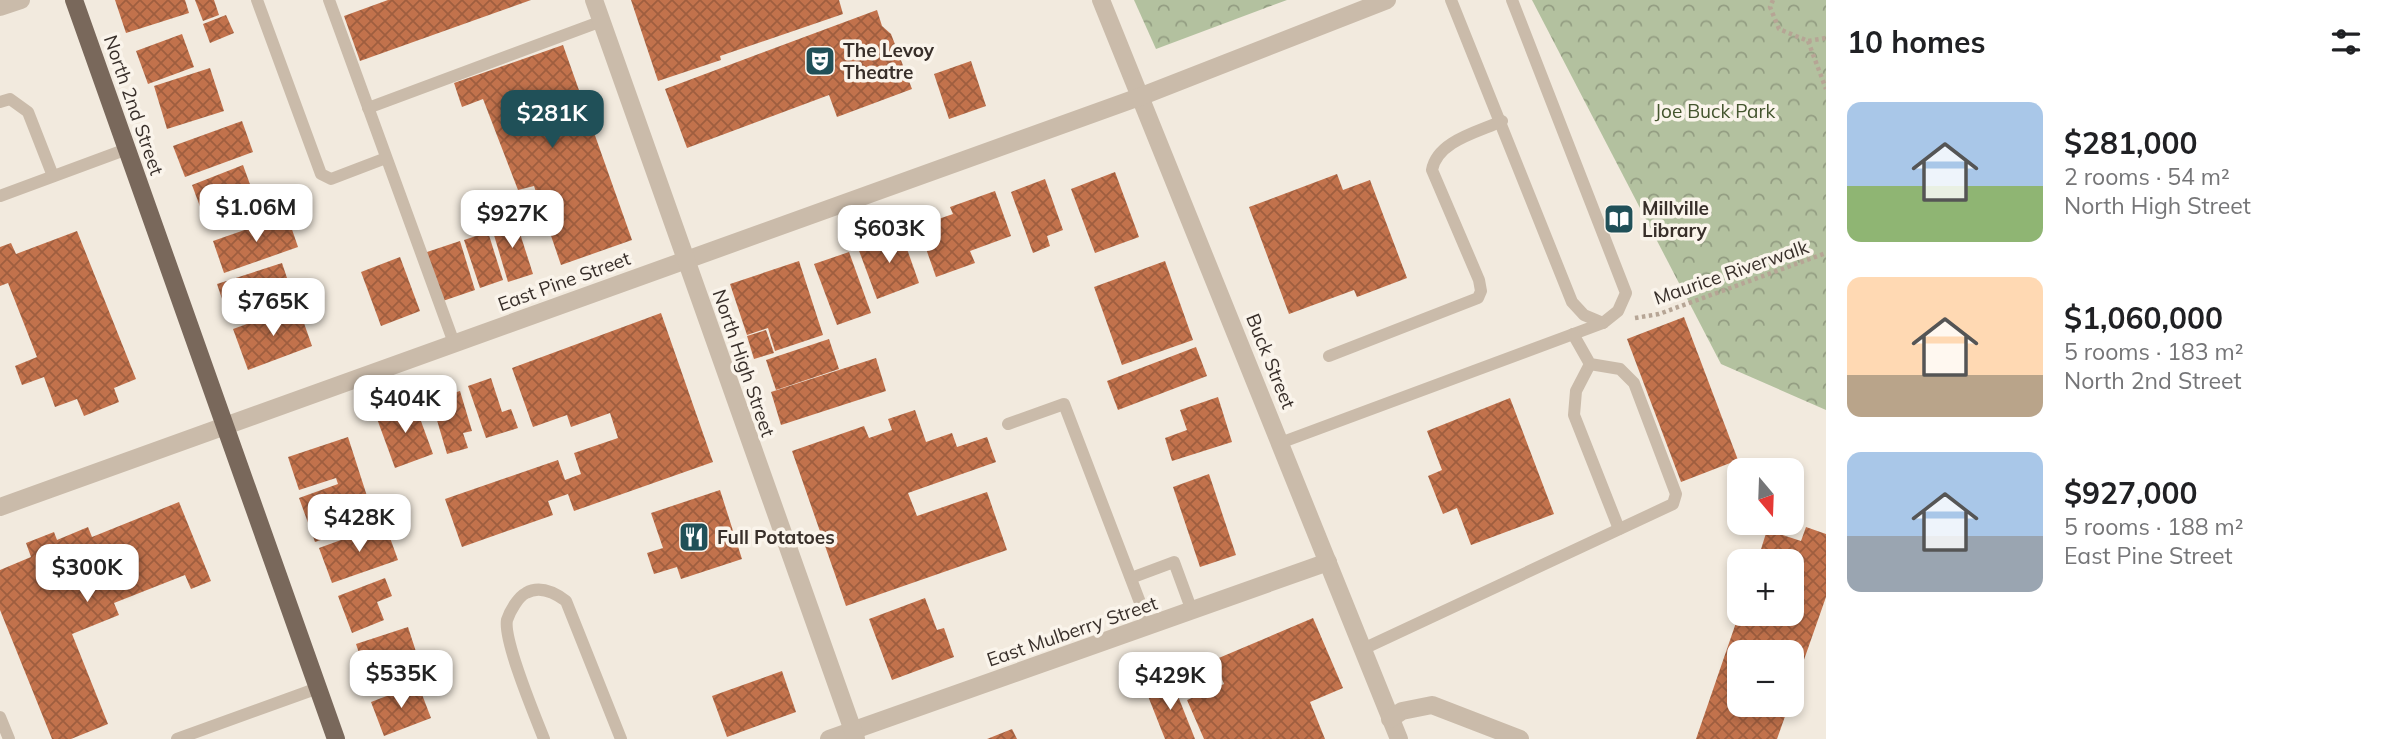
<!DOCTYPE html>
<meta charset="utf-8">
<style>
:root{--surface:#fff;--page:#f2f2f2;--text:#202124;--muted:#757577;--accent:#205058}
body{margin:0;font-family:Mulish,sans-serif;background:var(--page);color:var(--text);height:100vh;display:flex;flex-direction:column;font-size:26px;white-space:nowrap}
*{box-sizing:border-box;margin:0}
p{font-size:23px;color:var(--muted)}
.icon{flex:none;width:38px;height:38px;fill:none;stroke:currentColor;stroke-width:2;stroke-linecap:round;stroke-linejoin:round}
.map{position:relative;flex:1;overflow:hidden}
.details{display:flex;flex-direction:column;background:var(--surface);width:560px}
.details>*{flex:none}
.needle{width:46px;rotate:161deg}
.controls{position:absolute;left:1727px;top:458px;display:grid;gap:14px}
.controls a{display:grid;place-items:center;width:77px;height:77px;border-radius:14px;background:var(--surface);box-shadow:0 4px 10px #0003;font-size:35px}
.price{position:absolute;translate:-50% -60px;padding:0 16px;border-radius:14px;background:#fff;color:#222;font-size:23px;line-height:46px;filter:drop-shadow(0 2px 4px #0008)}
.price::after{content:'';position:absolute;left:50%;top:42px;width:21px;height:16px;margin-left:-10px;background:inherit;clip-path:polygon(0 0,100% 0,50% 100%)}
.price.current{background:var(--accent);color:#fff}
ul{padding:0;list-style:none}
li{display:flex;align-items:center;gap:21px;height:175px;padding:0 21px}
li span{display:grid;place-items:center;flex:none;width:196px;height:140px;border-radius:14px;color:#555}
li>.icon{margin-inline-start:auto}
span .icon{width:84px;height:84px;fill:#fffc;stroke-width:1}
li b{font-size:30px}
h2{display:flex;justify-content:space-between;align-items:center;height:84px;padding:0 21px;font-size:30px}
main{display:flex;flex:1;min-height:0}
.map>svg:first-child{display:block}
.park{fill:url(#park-crowns)}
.building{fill:url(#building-cross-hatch)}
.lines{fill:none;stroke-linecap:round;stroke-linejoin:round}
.path{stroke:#b6a595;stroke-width:4.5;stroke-dasharray:3.5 3.5;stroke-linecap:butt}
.service{stroke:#cabbaa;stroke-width:12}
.minor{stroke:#cabbaa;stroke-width:18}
.tertiary{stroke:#cabbaa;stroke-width:18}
.primary{stroke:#79685b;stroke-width:18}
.labels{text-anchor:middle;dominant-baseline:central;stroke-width:7;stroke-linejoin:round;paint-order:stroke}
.poi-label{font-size:19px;font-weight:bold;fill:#382f2a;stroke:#faf4eb;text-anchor:start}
.street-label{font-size:19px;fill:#382f2a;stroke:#faf4eb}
.park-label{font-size:19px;fill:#44552e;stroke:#faf4eb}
</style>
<main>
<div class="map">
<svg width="1826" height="739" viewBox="0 0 1826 739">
<defs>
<pattern id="park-crowns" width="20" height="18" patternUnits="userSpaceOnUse" patternTransform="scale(1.75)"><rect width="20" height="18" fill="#b3c19f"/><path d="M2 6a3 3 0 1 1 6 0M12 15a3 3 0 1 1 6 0" fill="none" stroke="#939d82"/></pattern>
<pattern id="building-cross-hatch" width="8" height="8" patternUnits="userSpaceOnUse" patternTransform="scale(1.75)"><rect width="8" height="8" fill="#c2724c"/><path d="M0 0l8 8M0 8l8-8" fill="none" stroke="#9f5e3f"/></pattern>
</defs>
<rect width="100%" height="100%" fill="#f2eade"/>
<g class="park">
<path d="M 1134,0 L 1287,0 L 1156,49 Z"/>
<path d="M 1532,0 L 1826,0 L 1826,410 L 1721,364 Z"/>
</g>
<g class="building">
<path d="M 115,0 L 185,0 L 189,13 L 126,33 Z"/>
<path d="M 195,0 L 214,0 L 219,15 L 203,21 Z"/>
<path d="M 388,0 L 531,0 L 360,61 L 344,16 Z"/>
<path d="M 631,0 L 839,0 L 843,14 L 720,56 L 721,60 L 658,81 Z"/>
<path d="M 877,10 L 882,26 L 891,34 L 912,89 L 837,117 L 829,95 L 687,148 L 665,89 Z"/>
<path d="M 226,15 L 234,33 L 210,43 L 203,24 Z"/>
<path d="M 182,34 L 194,67 L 148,84 L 136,51 Z"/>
<path d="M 563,45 L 632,240 L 561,265 L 534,186 L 518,190 L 483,99 L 462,107 L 454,83 Z"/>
<path d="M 971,61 L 986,106 L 949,119 L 934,74 Z"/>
<path d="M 210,68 L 224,111 L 167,129 L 154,86 Z"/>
<path d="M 242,121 L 253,152 L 185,177 L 173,146 Z"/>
<path d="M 243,165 L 256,201 L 205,220 L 192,185 Z"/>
<path d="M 1115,172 L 1139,237 L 1095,253 L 1071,189 Z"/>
<path d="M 1337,174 L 1343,190 L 1370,180 L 1407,278 L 1357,297 L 1354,290 L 1289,314 L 1249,207 Z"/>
<path d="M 1045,179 L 1063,230 L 1047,236 L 1050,246 L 1033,253 L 1011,192 Z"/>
<path d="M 995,191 L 1011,236 L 970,251 L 975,263 L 936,277 L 918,226 L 953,214 L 950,207 Z"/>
<path d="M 287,215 L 298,247 L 224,273 L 213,241 Z"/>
<path d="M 515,218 L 533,274 L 508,282 L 491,225 Z"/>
<path d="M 77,231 L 136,379 L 114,388 L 119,402 L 84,416 L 77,399 L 55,407 L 44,377 L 22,385 L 15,366 L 37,357 L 8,283 L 0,286 L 0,247 L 11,243 L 16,254 Z"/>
<path d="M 488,232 L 503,280 L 480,288 L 464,240 Z"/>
<path d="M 901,232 L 919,283 L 877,299 L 858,248 Z"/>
<path d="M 460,241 L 475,290 L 437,303 L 421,254 Z"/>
<path d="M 849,252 L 871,313 L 837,325 L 814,264 Z"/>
<path d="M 400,257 L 420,311 L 381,326 L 361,272 Z"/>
<path d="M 799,261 L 823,335 L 775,351 L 768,328 L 747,335 L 730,284 Z"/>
<path d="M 1165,261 L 1193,340 L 1122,365 L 1094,287 Z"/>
<path d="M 282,263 L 294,299 L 229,320 L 217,284 Z"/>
<path d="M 298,306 L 312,346 L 248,370 L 233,329 Z"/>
<path d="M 661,313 L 713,462 L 574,511 L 568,494 L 548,501 L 553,515 L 462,547 L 445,499 L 558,460 L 565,480 L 581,474 L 574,453 L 618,438 L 610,413 L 571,427 L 567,415 L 533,427 L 512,368 Z"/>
<path d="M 1684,317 L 1738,460 L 1681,482 L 1627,339 Z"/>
<path d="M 766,330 L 774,353 L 754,359 L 747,336 Z"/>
<path d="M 829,339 L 839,369 L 776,390 L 766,360 Z"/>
<path d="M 1196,347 L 1207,376 L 1118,410 L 1107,381 Z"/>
<path d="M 876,358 L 886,391 L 781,425 L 771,392 Z"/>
<path d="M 491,378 L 502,412 L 511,409 L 518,428 L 486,438 L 468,386 Z"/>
<path d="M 460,391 L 472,431 L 463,433 L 468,448 L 447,454 L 431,400 Z"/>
<path d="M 1218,397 L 1232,442 L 1172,461 L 1165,438 L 1187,430 L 1180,410 Z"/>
<path d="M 1510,398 L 1554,514 L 1471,545 L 1457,508 L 1443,514 L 1428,476 L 1442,470 L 1427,431 Z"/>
<path d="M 414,402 L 433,454 L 395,468 L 376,416 Z"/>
<path d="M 915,410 L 926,442 L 952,433 L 957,447 L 987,437 L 996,462 L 908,493 L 917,516 L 987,492 L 1007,550 L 846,606 L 792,451 L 864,426 L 869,438 L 892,430 L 888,419 Z"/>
<path d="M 348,437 L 375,521 L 315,542 L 299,498 L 338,484 L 336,478 L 299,490 L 288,457 Z"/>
<path d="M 1209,474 L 1236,555 L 1200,567 L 1173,487 Z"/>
<path d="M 720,490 L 742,559 L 681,579 L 677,567 L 654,574 L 647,553 L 663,548 L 651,513 Z"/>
<path d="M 179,502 L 211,581 L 191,589 L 185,575 L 114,603 L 119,615 L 72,634 L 108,724 L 71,739 L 52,739 L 0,610 L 0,570 L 31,557 L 26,543 L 54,532 L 57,540 L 88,527 L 92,537 Z"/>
<path d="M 385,524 L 398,560 L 332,583 L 319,548 Z"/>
<path d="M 1806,527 L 1826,534 L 1826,597 L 1792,694 L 1792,653 L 1740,653 L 1740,705 L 1789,705 L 1777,739 L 1696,739 L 1739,614 L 1792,614 L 1792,562 L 1757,562 L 1767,530 L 1801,541 Z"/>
<path d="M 385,578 L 392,596 L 377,602 L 384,620 L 352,633 L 338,596 Z"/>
<path d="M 925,598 L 937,630 L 944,628 L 954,657 L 892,680 L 869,619 Z"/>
<path d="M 1313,618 L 1343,688 L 1310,702 L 1325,739 L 1204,739 L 1187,700 L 1224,684 L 1214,660 Z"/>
<path d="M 408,627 L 420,664 L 402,669 L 404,678 L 371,689 L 356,644 Z"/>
<path d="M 782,671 L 796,712 L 727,737 L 712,696 Z"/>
<path d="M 1172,681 L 1195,739 L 1165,739 L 1146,691 Z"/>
<path d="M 418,684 L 431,718 L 384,736 L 371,702 Z"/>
<path d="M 1012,729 L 1017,739 L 987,739 Z"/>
</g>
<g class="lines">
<g class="path">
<path d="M 1773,0 L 1770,7 L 1779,29 L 1808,41 L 1826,38"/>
<path d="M 1808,41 L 1826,89"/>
<path d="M 1635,318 L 1659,314 L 1826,253"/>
</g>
<g class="service">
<path d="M 257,0 L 321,174 L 331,179 L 386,158"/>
<path d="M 329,0 L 454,343"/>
<path d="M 1451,0 L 1572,302 L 1584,315 L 1603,323 L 1618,311 L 1626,293 L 1512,0"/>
<path d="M 0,102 L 10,99 L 28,112 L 53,176"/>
<path d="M 368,108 L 602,21"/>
<path d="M 0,196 L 127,149"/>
<path d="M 1329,356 L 1478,298 L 1481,291 L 1479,280 L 1432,170 C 1437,141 1478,132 1502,121"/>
<path d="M 1590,364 L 1576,391 L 1574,415 L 1619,529"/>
<path d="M 1008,424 L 1064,404 L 1149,626"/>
<path d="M 1280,443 L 1603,323"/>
<path d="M 1131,578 L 1174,562 L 1192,611"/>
<path d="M 1363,649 L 1673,504 L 1676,494 L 1634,383 L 1620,369 L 1590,364 L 1573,334"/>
<path d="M 0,717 L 9,739"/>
<path d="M 177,739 L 318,688"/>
<path d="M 544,739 C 535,716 503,640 507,620 C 510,611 518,597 526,593 C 540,585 554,592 566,601 L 621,739"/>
</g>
<g class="minor">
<path d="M 1101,0 L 1399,739"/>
<path d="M 0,7 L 21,0"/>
<path d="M 0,507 L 1142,96 L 1387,0"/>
<path d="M 1390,719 L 1402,711 L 1432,705 L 1520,739"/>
<path d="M 829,739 L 1328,562"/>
</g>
<path class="tertiary" d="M 594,0 L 856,739"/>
<path class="primary" d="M 74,0 L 336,739"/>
</g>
<defs>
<g id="theatre-square" transform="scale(1.575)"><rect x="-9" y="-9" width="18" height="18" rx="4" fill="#205058" stroke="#faf4eb"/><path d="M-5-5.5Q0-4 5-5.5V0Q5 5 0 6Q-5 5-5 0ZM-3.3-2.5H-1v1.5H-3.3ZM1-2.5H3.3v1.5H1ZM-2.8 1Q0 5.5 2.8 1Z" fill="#fff"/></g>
<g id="library-square" transform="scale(1.575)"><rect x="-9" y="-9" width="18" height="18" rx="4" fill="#205058" stroke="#faf4eb"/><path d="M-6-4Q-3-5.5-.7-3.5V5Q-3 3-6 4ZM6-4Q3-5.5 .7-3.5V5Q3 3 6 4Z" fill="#fff"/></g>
<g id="restaurant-square" transform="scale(1.575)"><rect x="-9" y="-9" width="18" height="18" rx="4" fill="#205058" stroke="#faf4eb"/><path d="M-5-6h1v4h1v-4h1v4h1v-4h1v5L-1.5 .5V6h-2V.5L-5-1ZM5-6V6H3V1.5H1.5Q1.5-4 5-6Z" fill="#fff"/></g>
</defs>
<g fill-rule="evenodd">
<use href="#theatre-square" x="820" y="61"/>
<use href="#library-square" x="1619" y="219"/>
<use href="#restaurant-square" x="694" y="537"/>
</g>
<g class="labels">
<g class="poi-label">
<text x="843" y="50">The Levoy<tspan x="843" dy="22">Theatre</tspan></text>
<text x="1642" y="208">Millville<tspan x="1642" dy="22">Library</tspan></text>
<text x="717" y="537">Full Potatoes</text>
</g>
<g class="street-label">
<text transform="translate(134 105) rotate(71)">North 2nd Street</text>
<text transform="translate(1731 272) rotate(-19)">Maurice Riverwalk</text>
<text transform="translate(564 281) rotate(-20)">East Pine Street</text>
<text transform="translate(1271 361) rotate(68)">Buck Street</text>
<text transform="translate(744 363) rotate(71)">North High Street</text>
<text transform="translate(1072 631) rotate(-19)">East Mulberry Street</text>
</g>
<g class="park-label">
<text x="1715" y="111">Joe Buck Park</text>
</g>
</g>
</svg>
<div class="controls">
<a><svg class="needle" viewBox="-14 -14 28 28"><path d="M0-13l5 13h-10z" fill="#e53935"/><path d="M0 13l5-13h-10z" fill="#757577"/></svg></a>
<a>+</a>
<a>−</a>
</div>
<b class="price current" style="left:552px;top:150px">$281K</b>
<b class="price" style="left:256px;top:244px">$1.06M</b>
<b class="price" style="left:512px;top:250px">$927K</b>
<b class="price" style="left:889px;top:265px">$603K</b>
<b class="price" style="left:273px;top:338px">$765K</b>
<b class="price" style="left:405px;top:435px">$404K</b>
<b class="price" style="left:359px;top:554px">$428K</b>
<b class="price" style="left:87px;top:604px">$300K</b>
<b class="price" style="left:401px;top:710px">$535K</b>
<b class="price" style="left:1170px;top:712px">$429K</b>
</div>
<section class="details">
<h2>10 homes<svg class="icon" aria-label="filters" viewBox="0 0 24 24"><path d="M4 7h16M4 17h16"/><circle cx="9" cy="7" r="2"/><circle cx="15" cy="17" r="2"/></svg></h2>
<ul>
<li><span style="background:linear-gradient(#a9c7e8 60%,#8fb573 0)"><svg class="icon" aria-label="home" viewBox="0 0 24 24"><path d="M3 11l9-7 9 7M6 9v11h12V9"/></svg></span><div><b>$281,000</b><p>2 rooms · 54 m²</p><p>North High Street</p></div></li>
<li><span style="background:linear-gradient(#ffd9b3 70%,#b9a48a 0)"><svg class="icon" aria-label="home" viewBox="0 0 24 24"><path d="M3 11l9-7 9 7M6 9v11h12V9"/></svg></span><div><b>$1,060,000</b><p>5 rooms · 183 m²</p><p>North 2nd Street</p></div></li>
<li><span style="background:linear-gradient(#a9c7e8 60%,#9aa5b1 0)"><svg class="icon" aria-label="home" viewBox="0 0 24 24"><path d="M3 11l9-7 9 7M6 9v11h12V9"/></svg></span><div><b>$927,000</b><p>5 rooms · 188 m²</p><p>East Pine Street</p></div></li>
</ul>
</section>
</main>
